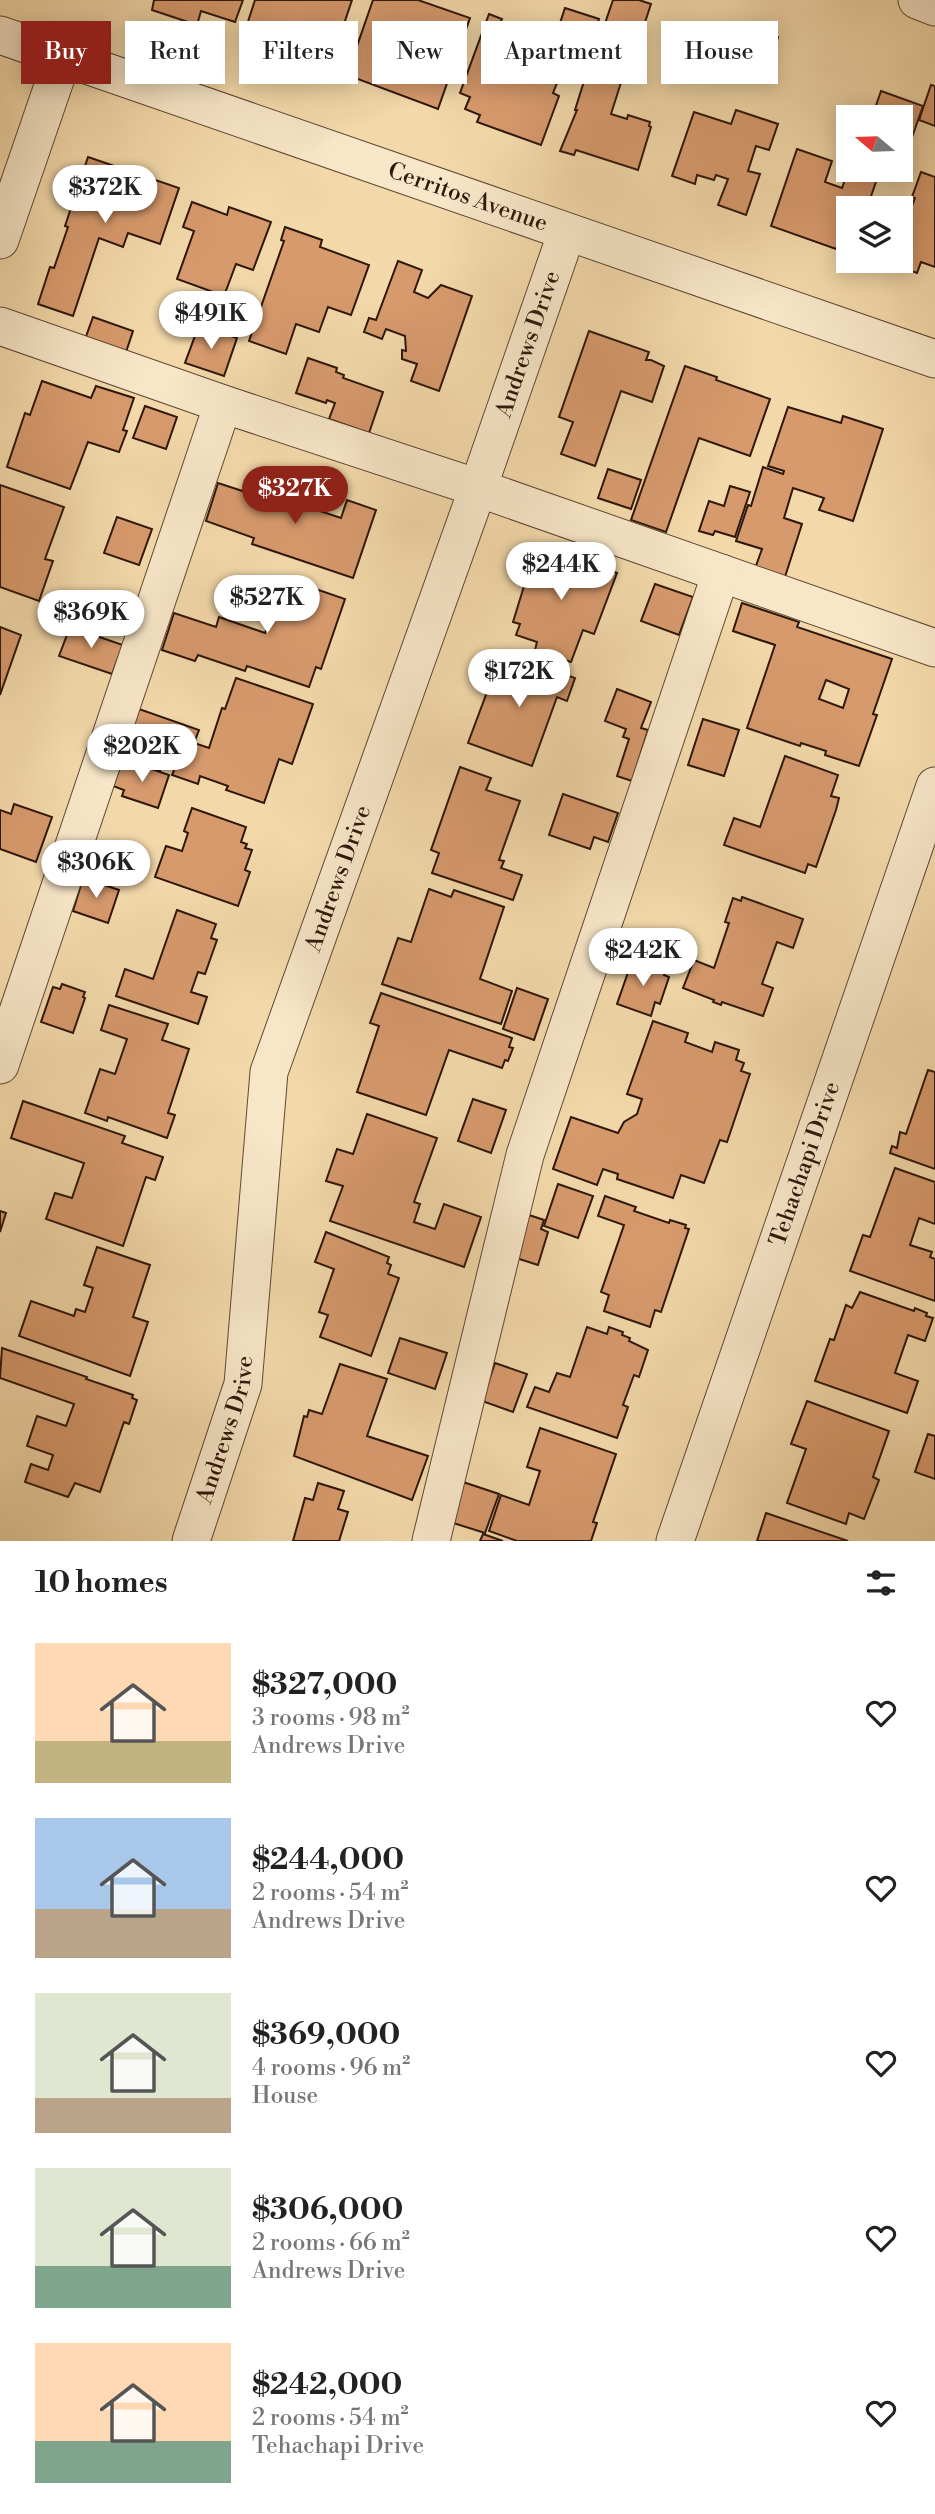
<!DOCTYPE html>
<meta charset="utf-8">
<style>
:root{--surface:#fff;--page:#f2f2f2;--text:#222;--muted:#767676;--accent:#8f2418}
body{margin:0;font-family:"Libre Bodoni",serif;background:var(--page);color:var(--text);height:100vh;display:flex;flex-direction:column;font-size:26px;white-space:nowrap}
*{box-sizing:border-box;margin:0}
p{font-size:23px;color:var(--muted)}
.icon{flex:none;width:38px;height:38px;fill:none;stroke:currentColor;stroke-width:2;stroke-linecap:round;stroke-linejoin:round}
.map{position:relative;height:1541px;overflow:hidden}
.drawer{display:flex;flex-direction:column;background:var(--surface);flex:1}
.drawer>*{flex:none}
.hud{position:absolute;left:21px;top:21px;width:894px;height:63px;display:flex;gap:14px}
.needle{width:46px;rotate:289deg}
.controls{position:absolute;left:836px;top:105px;display:grid;gap:14px}
.controls a{display:grid;place-items:center;width:77px;height:77px;border-radius:0px;background:var(--surface);box-shadow:0 4px 18px #0003;font-size:35px}
.price{position:absolute;translate:-50% -60px;padding:0 16px;border-radius:24px;background:#fff;color:#222;font-size:23px;line-height:46px;filter:drop-shadow(0 2px 4px #0008)}
.price::after{content:'';position:absolute;left:50%;top:42px;width:21px;height:16px;margin-left:-10px;background:inherit;clip-path:polygon(0 0,100% 0,50% 100%)}
.price.active{background:var(--accent);color:#fff}
ul{padding:0;list-style:none}
li{display:flex;align-items:center;gap:21px;height:175px;padding:0 35px}
li span{display:grid;place-items:center;flex:none;width:196px;height:140px;border-radius:0px;color:#555}
li>.icon{margin-inline-start:auto}
span .icon{width:84px;height:84px;fill:#fffc;stroke-width:1}
li b{font-size:30px}
h2{display:flex;justify-content:space-between;align-items:center;height:84px;padding:0 35px;font-size:30px}
.pill{padding:0 24px;border-radius:0px;background:var(--surface);box-shadow:0 4px 18px #0003;font-size:24px;line-height:63px}
.pill.active{background:var(--accent);color:#fff}
.map>svg:first-child{display:block}
.building{fill:#d79a6d;stroke:#2e170b;stroke-width:2;fill-rule:evenodd}
.lines{fill:none;stroke-linecap:round;stroke-linejoin:round}
.minor-casing{stroke:#5f4833;stroke-width:39}
.minor{stroke:#f7e6c8;stroke-width:37}
.labels{text-anchor:middle;dominant-baseline:central;stroke-width:6;stroke-linejoin:round;paint-order:stroke}
.street-label{font-size:23px;fill:#2e170b;stroke:#f7e6c8}
</style>
<div class="map">
<svg width="935" height="1541" viewBox="0 0 935 1541">
<rect width="100%" height="100%" fill="#f3d9aa"/>
<filter id="stains"><feTurbulence type="fractalNoise" baseFrequency=".00286" numOctaves="4"/><feColorMatrix values="0 0 0 0 .2 0 0 0 0 .09 0 0 0 0 .02 0 0 0 .5 -.17"/></filter>
<radialGradient id="worn" r=".72"><stop offset=".6" stop-color="#630" stop-opacity="0"/><stop offset="1" stop-color="#630" stop-opacity=".3"/></radialGradient>
<g class="building">
<path d="M 154,0 L 243,0 L 235,22 L 201,11 L 197,25 L 152,10 Z"/>
<path d="M 255,0 L 352,0 L 339,39 L 343,40 L 332,73 L 286,58 L 287,55 L 242,40 Z"/>
<path d="M 373,0 L 418,0 L 470,18 L 438,109 L 347,75 Z"/>
<path d="M 613,0 L 639,0 L 651,4 L 634,56 L 604,46 L 606,40 L 600,38 Z"/>
<path d="M 565,8 L 599,19 L 587,55 L 553,44 Z"/>
<path d="M 489,14 L 502,19 L 500,23 L 515,29 L 505,57 L 559,78 L 553,93 L 559,96 L 541,145 L 477,122 L 480,115 L 465,109 L 470,97 L 460,93 Z"/>
<path d="M 741,24 L 778,37 L 763,80 L 726,67 Z"/>
<path d="M 591,59 L 625,70 L 611,114 L 627,119 L 628,115 L 650,122 L 649,126 L 651,127 L 638,170 L 576,150 L 574,155 L 560,151 L 577,110 L 575,110 Z"/>
<path d="M 931,85 L 935,86 L 935,126 L 919,120 Z"/>
<path d="M 881,91 L 923,106 L 911,140 L 901,137 L 901,117 L 872,117 Z"/>
<path d="M 736,110 L 778,124 L 769,150 L 756,146 L 748,171 L 760,174 L 746,215 L 718,205 L 728,179 L 716,175 L 714,180 L 697,175 L 695,184 L 672,176 L 694,112 L 731,124 Z"/>
<path d="M 797,149 L 832,161 L 825,182 L 842,188 L 849,169 L 880,170 L 867,208 L 849,208 L 849,246 L 838,243 L 836,249 L 771,226 Z"/>
<path d="M 88,157 L 179,188 L 160,244 L 128,233 L 123,247 L 99,238 L 73,316 L 38,304 L 50,267 L 54,268 L 68,227 L 65,226 Z"/>
<path d="M 921,172 L 935,177 L 935,267 L 921,262 L 917,273 L 889,263 L 890,261 L 901,261 L 901,235 L 915,198 L 912,197 Z"/>
<path d="M 192,202 L 227,215 L 229,207 L 271,222 L 253,270 L 236,264 L 224,296 L 177,279 L 194,231 L 183,227 Z"/>
<path d="M 285,227 L 322,240 L 320,247 L 369,265 L 351,315 L 328,307 L 319,332 L 296,324 L 286,354 L 249,341 L 284,241 L 281,240 Z"/>
<path d="M 398,261 L 422,270 L 414,292 L 428,298 L 441,285 L 472,296 L 439,391 L 411,381 L 417,364 L 402,359 L 402,350 L 406,351 L 405,336 L 386,329 L 382,339 L 364,332 L 369,318 L 376,320 Z"/>
<path d="M 93,317 L 133,331 L 125,355 L 84,342 Z"/>
<path d="M 199,325 L 237,338 L 224,376 L 185,363 Z"/>
<path d="M 589,331 L 649,352 L 646,360 L 651,360 L 664,366 L 652,402 L 621,391 L 595,466 L 561,454 L 573,422 L 559,417 Z"/>
<path d="M 308,358 L 337,368 L 336,372 L 344,375 L 343,378 L 383,392 L 369,433 L 329,419 L 335,403 L 327,400 L 326,403 L 296,393 Z"/>
<path d="M 685,366 L 717,377 L 716,380 L 770,399 L 750,456 L 699,438 L 666,532 L 631,520 Z"/>
<path d="M 42,381 L 91,398 L 96,386 L 134,398 L 123,430 L 127,431 L 119,452 L 88,442 L 70,489 L 7,467 L 25,413 L 30,415 Z"/>
<path d="M 145,406 L 177,417 L 166,449 L 133,438 Z"/>
<path d="M 788,407 L 841,423 L 843,416 L 883,429 L 853,521 L 819,510 L 824,498 L 793,488 L 784,518 L 802,524 L 783,583 L 753,574 L 762,549 L 736,541 L 748,505 L 751,506 L 763,467 L 783,474 L 784,471 L 768,466 Z"/>
<path d="M 608,469 L 641,480 L 631,509 L 598,498 Z"/>
<path d="M 275,477 L 304,486 L 299,504 L 341,518 L 347,500 L 376,510 L 353,578 L 252,544 L 254,538 L 206,521 L 218,483 L 267,499 Z"/>
<path d="M 0,485 L 64,507 L 45,559 L 53,561 L 39,601 L 0,587 Z"/>
<path d="M 730,486 L 750,492 L 735,537 L 715,531 L 713,535 L 699,531 L 709,501 L 724,506 Z"/>
<path d="M 117,517 L 152,529 L 139,565 L 104,553 Z"/>
<path d="M 536,547 L 617,573 L 594,634 L 583,630 L 571,662 L 535,650 L 537,642 L 516,635 L 520,624 L 513,622 Z"/>
<path d="M 278,576 L 345,599 L 321,669 L 316,667 L 309,687 L 247,666 L 245,671 L 198,655 L 195,661 L 162,650 L 174,613 L 216,627 L 219,617 L 265,633 L 271,617 L 265,615 Z"/>
<path d="M 655,584 L 693,597 L 679,635 L 641,621 Z"/>
<path d="M 742,603 L 799,622 L 797,627 L 892,659 L 873,714 L 877,715 L 859,766 L 825,755 L 826,751 L 801,743 L 800,746 L 747,728 L 775,645 L 733,631 ZM 826,680 L 849,689 L 843,708 L 819,699 Z"/>
<path d="M 0,627 L 21,635 L 0,695 Z"/>
<path d="M 70,627 L 123,645 L 112,674 L 59,656 Z"/>
<path d="M 507,654 L 575,678 L 567,701 L 557,697 L 532,766 L 468,743 L 496,668 L 501,670 Z"/>
<path d="M 236,678 L 313,704 L 292,764 L 279,759 L 264,803 L 226,790 L 228,786 L 200,776 L 198,784 L 172,775 L 175,768 L 162,764 L 160,771 L 122,757 L 139,709 L 199,730 L 194,743 L 209,748 L 222,708 L 225,709 Z"/>
<path d="M 617,689 L 651,702 L 641,728 L 648,730 L 632,781 L 617,776 L 629,739 L 623,737 L 626,729 L 605,721 Z"/>
<path d="M 703,719 L 739,730 L 724,776 L 688,765 Z"/>
<path d="M 785,756 L 838,775 L 831,796 L 839,798 L 836,810 L 816,867 L 808,864 L 805,873 L 724,845 L 734,818 L 760,827 Z"/>
<path d="M 134,763 L 169,775 L 158,808 L 122,796 L 124,790 L 113,786 L 121,765 L 132,769 Z"/>
<path d="M 460,767 L 491,778 L 486,790 L 520,801 L 499,860 L 504,861 L 501,868 L 522,875 L 513,900 L 432,873 L 439,853 L 431,850 Z"/>
<path d="M 563,794 L 618,813 L 608,842 L 594,837 L 590,849 L 549,835 Z"/>
<path d="M 14,804 L 52,817 L 36,862 L 0,849 L 0,810 L 11,814 Z"/>
<path d="M 192,808 L 246,827 L 241,842 L 247,844 L 245,848 L 252,850 L 245,870 L 250,872 L 238,906 L 155,877 L 166,846 L 182,851 L 188,833 L 184,831 Z"/>
<path d="M 83,878 L 119,890 L 108,923 L 73,911 Z"/>
<path d="M 429,889 L 451,897 L 454,890 L 504,907 L 480,979 L 512,991 L 501,1024 L 382,984 L 398,938 L 411,942 Z"/>
<path d="M 742,897 L 803,919 L 793,948 L 777,942 L 762,984 L 773,988 L 763,1016 L 722,1002 L 721,1005 L 713,1002 L 714,1000 L 683,988 L 694,960 L 714,968 L 729,923 L 725,922 L 733,898 L 741,901 Z"/>
<path d="M 177,910 L 216,924 L 211,938 L 217,940 L 205,974 L 198,972 L 191,992 L 207,997 L 198,1024 L 116,996 L 125,969 L 153,979 Z"/>
<path d="M 632,961 L 665,972 L 664,975 L 669,977 L 660,1004 L 655,1002 L 651,1016 L 617,1004 Z"/>
<path d="M 62,984 L 85,992 L 83,997 L 85,998 L 73,1033 L 41,1022 L 53,987 L 60,989 Z"/>
<path d="M 517,988 L 548,999 L 534,1040 L 503,1029 Z"/>
<path d="M 381,993 L 512,1038 L 509,1047 L 513,1048 L 508,1061 L 505,1060 L 502,1068 L 449,1050 L 426,1115 L 357,1092 L 379,1026 L 370,1023 Z"/>
<path d="M 109,1005 L 168,1024 L 162,1040 L 189,1049 L 168,1113 L 175,1115 L 167,1138 L 108,1117 L 107,1121 L 85,1113 L 100,1069 L 115,1074 L 127,1039 L 101,1030 Z"/>
<path d="M 653,1021 L 688,1033 L 685,1042 L 712,1052 L 715,1042 L 739,1050 L 736,1060 L 744,1063 L 741,1071 L 750,1074 L 727,1142 L 720,1140 L 704,1183 L 681,1175 L 673,1198 L 617,1179 L 618,1174 L 603,1169 L 597,1185 L 553,1169 L 571,1117 L 618,1133 L 624,1122 L 637,1114 L 642,1099 L 627,1094 Z"/>
<path d="M 928,1070 L 935,1072 L 935,1169 L 890,1153 L 892,1146 L 897,1148 L 900,1132 L 906,1134 Z"/>
<path d="M 473,1099 L 506,1110 L 491,1153 L 458,1141 Z"/>
<path d="M 23,1101 L 125,1136 L 122,1143 L 163,1157 L 155,1180 L 146,1177 L 123,1246 L 46,1219 L 55,1193 L 72,1198 L 84,1163 L 11,1138 Z"/>
<path d="M 367,1114 L 437,1138 L 414,1202 L 420,1204 L 414,1222 L 435,1229 L 444,1204 L 481,1217 L 464,1267 L 330,1221 L 343,1186 L 326,1181 L 337,1149 L 353,1154 Z"/>
<path d="M 895,1168 L 935,1182 L 935,1224 L 919,1218 L 910,1245 L 932,1252 L 930,1257 L 935,1259 L 935,1301 L 850,1271 L 863,1235 L 870,1237 Z"/>
<path d="M 558,1184 L 593,1196 L 578,1238 L 544,1226 Z"/>
<path d="M 605,1196 L 636,1207 L 634,1211 L 669,1223 L 670,1220 L 686,1225 L 685,1228 L 689,1229 L 661,1312 L 655,1310 L 650,1327 L 604,1311 L 609,1295 L 601,1292 L 624,1225 L 598,1216 Z"/>
<path d="M 0,1211 L 6,1213 L 0,1232 Z"/>
<path d="M 526,1214 L 544,1220 L 541,1229 L 548,1232 L 538,1265 L 510,1256 Z"/>
<path d="M 326,1232 L 389,1257 L 387,1263 L 391,1265 L 388,1274 L 399,1278 L 371,1356 L 320,1337 L 328,1315 L 319,1312 L 334,1269 L 315,1262 Z"/>
<path d="M 97,1247 L 150,1265 L 133,1317 L 148,1322 L 130,1376 L 19,1336 L 31,1301 L 74,1316 L 76,1309 L 85,1312 L 93,1288 L 84,1285 Z"/>
<path d="M 860,1292 L 914,1311 L 915,1308 L 927,1313 L 926,1316 L 933,1318 L 925,1341 L 908,1335 L 895,1373 L 918,1381 L 907,1413 L 815,1381 L 830,1339 L 834,1340 L 846,1305 L 852,1308 Z"/>
<path d="M 587,1327 L 607,1334 L 609,1327 L 623,1332 L 622,1335 L 630,1338 L 629,1341 L 648,1350 L 639,1377 L 634,1375 L 623,1405 L 628,1407 L 617,1438 L 527,1407 L 535,1387 L 549,1392 L 557,1373 L 570,1377 Z"/>
<path d="M 400,1338 L 447,1353 L 435,1389 L 388,1373 Z"/>
<path d="M 2,1348 L 87,1377 L 86,1379 L 133,1395 L 132,1398 L 137,1400 L 129,1424 L 124,1422 L 100,1492 L 75,1483 L 68,1497 L 25,1482 L 31,1464 L 48,1470 L 53,1455 L 27,1446 L 37,1416 L 66,1426 L 74,1404 L 0,1378 Z"/>
<path d="M 495,1363 L 527,1374 L 513,1412 L 482,1401 Z"/>
<path d="M 340,1364 L 387,1379 L 367,1436 L 428,1456 L 412,1500 L 294,1456 L 304,1416 L 307,1417 L 309,1410 L 322,1414 Z"/>
<path d="M 807,1401 L 889,1431 L 873,1477 L 879,1480 L 864,1519 L 849,1513 L 846,1524 L 787,1503 L 806,1449 L 791,1444 Z"/>
<path d="M 540,1428 L 616,1454 L 593,1522 L 597,1523 L 591,1541 L 517,1541 L 489,1531 L 501,1495 L 529,1505 L 540,1471 L 527,1467 Z"/>
<path d="M 928,1434 L 935,1436 L 935,1479 L 915,1472 Z"/>
<path d="M 463,1482 L 499,1494 L 485,1533 L 450,1522 Z"/>
<path d="M 318,1483 L 344,1491 L 338,1509 L 348,1512 L 339,1541 L 293,1541 L 305,1498 L 313,1500 Z"/>
<path d="M 766,1513 L 848,1541 L 757,1541 Z"/>
<path d="M 483,1534 L 503,1541 L 480,1541 Z"/>
</g>
<g class="lines">
<g class="minor-casing">
<g id="minor">
<path d="M 917,0 L 935,7"/>
<path id="s1" d="M 0,35 L 935,359"/>
<path d="M 0,240 L 63,57"/>
<path d="M 0,326 L 223,404 L 478,488 L 935,648"/>
<path d="M 0,1065 L 223,404"/>
<path id="s2" d="M 191,1541 L 243,1384 L 269,1072 L 478,488 L 567,232"/>
<path d="M 431,1541 L 525,1155 L 721,573"/>
<path id="s3" d="M 675,1541 L 935,786"/>
</g>
</g>
<use href="#minor" class="minor"/>
</g>
<g class="labels">
<g class="street-label">
<text stroke="none"><textPath href="#s1" startOffset="495">Cerritos Avenue</textPath></text>
<text stroke="none"><textPath href="#s2" startOffset="1251">Andrews Drive</textPath></text>
<text stroke="none"><textPath href="#s2" startOffset="684">Andrews Drive</textPath></text>
<text stroke="none"><textPath href="#s3" startOffset="399">Tehachapi Drive</textPath></text>
<text stroke="none"><textPath href="#s2" startOffset="117">Andrews Drive</textPath></text>
</g>
</g>
<rect width="100%" height="100%" filter="url(#stains)"/>
<rect width="100%" height="100%" fill="url(#worn)"/>
</svg>
<div class="controls">
<a><svg class="needle" viewBox="-14 -14 28 28"><path d="M0-13l5 13h-10z" fill="#e53935"/><path d="M0 13l5-13h-10z" fill="#767676"/></svg></a>
<a><svg class="icon" aria-label="layers" viewBox="0 0 24 24"><path d="M12 4l9 5-9 5-9-5zM3 14l9 5 9-5"/></svg></a>
</div>
<b class="price" style="left:105px;top:225px">$372K</b>
<b class="price" style="left:211px;top:351px">$491K</b>
<b class="price active" style="left:295px;top:526px">$327K</b>
<b class="price" style="left:561px;top:602px">$244K</b>
<b class="price" style="left:267px;top:635px">$527K</b>
<b class="price" style="left:91px;top:650px">$369K</b>
<b class="price" style="left:519px;top:709px">$172K</b>
<b class="price" style="left:142px;top:784px">$202K</b>
<b class="price" style="left:96px;top:900px">$306K</b>
<b class="price" style="left:643px;top:988px">$242K</b>
<div class="hud">
<a class="pill active">Buy</a>
<a class="pill">Rent</a>
<a class="pill">Filters</a>
<a class="pill">New</a>
<a class="pill">Apartment</a>
<a class="pill">House</a>
</div>
</div>
<section class="drawer">
<h2>10 homes<svg class="icon" aria-label="filters" viewBox="0 0 24 24"><path d="M4 7h16M4 17h16"/><circle cx="9" cy="7" r="2"/><circle cx="15" cy="17" r="2"/></svg></h2>
<ul>
<li><span style="background:linear-gradient(#ffd9b3 70%,#c2b280 0)"><svg class="icon" aria-label="home" viewBox="0 0 24 24"><path d="M3 11l9-7 9 7M6 9v11h12V9"/></svg></span><div><b>$327,000</b><p>3 rooms · 98 m²</p><p>Andrews Drive</p></div><svg class="icon" aria-label="heart" viewBox="0 0 24 24"><path d="M12 20l-8-8c-3-5 5-10 8-4 3-6 11-1 8 4z"/></svg></li>
<li><span style="background:linear-gradient(#a9c7e8 65%,#b9a48a 0)"><svg class="icon" aria-label="home" viewBox="0 0 24 24"><path d="M3 11l9-7 9 7M6 9v11h12V9"/></svg></span><div><b>$244,000</b><p>2 rooms · 54 m²</p><p>Andrews Drive</p></div><svg class="icon" aria-label="heart" viewBox="0 0 24 24"><path d="M12 20l-8-8c-3-5 5-10 8-4 3-6 11-1 8 4z"/></svg></li>
<li><span style="background:linear-gradient(#dfe7d0 75%,#b9a48a 0)"><svg class="icon" aria-label="home" viewBox="0 0 24 24"><path d="M3 11l9-7 9 7M6 9v11h12V9"/></svg></span><div><b>$369,000</b><p>4 rooms · 96 m²</p><p>House</p></div><svg class="icon" aria-label="heart" viewBox="0 0 24 24"><path d="M12 20l-8-8c-3-5 5-10 8-4 3-6 11-1 8 4z"/></svg></li>
<li><span style="background:linear-gradient(#dfe7d0 70%,#7fa58c 0)"><svg class="icon" aria-label="home" viewBox="0 0 24 24"><path d="M3 11l9-7 9 7M6 9v11h12V9"/></svg></span><div><b>$306,000</b><p>2 rooms · 66 m²</p><p>Andrews Drive</p></div><svg class="icon" aria-label="heart" viewBox="0 0 24 24"><path d="M12 20l-8-8c-3-5 5-10 8-4 3-6 11-1 8 4z"/></svg></li>
<li><span style="background:linear-gradient(#ffd9b3 70%,#7fa58c 0)"><svg class="icon" aria-label="home" viewBox="0 0 24 24"><path d="M3 11l9-7 9 7M6 9v11h12V9"/></svg></span><div><b>$242,000</b><p>2 rooms · 54 m²</p><p>Tehachapi Drive</p></div><svg class="icon" aria-label="heart" viewBox="0 0 24 24"><path d="M12 20l-8-8c-3-5 5-10 8-4 3-6 11-1 8 4z"/></svg></li>
</ul>
</section>
